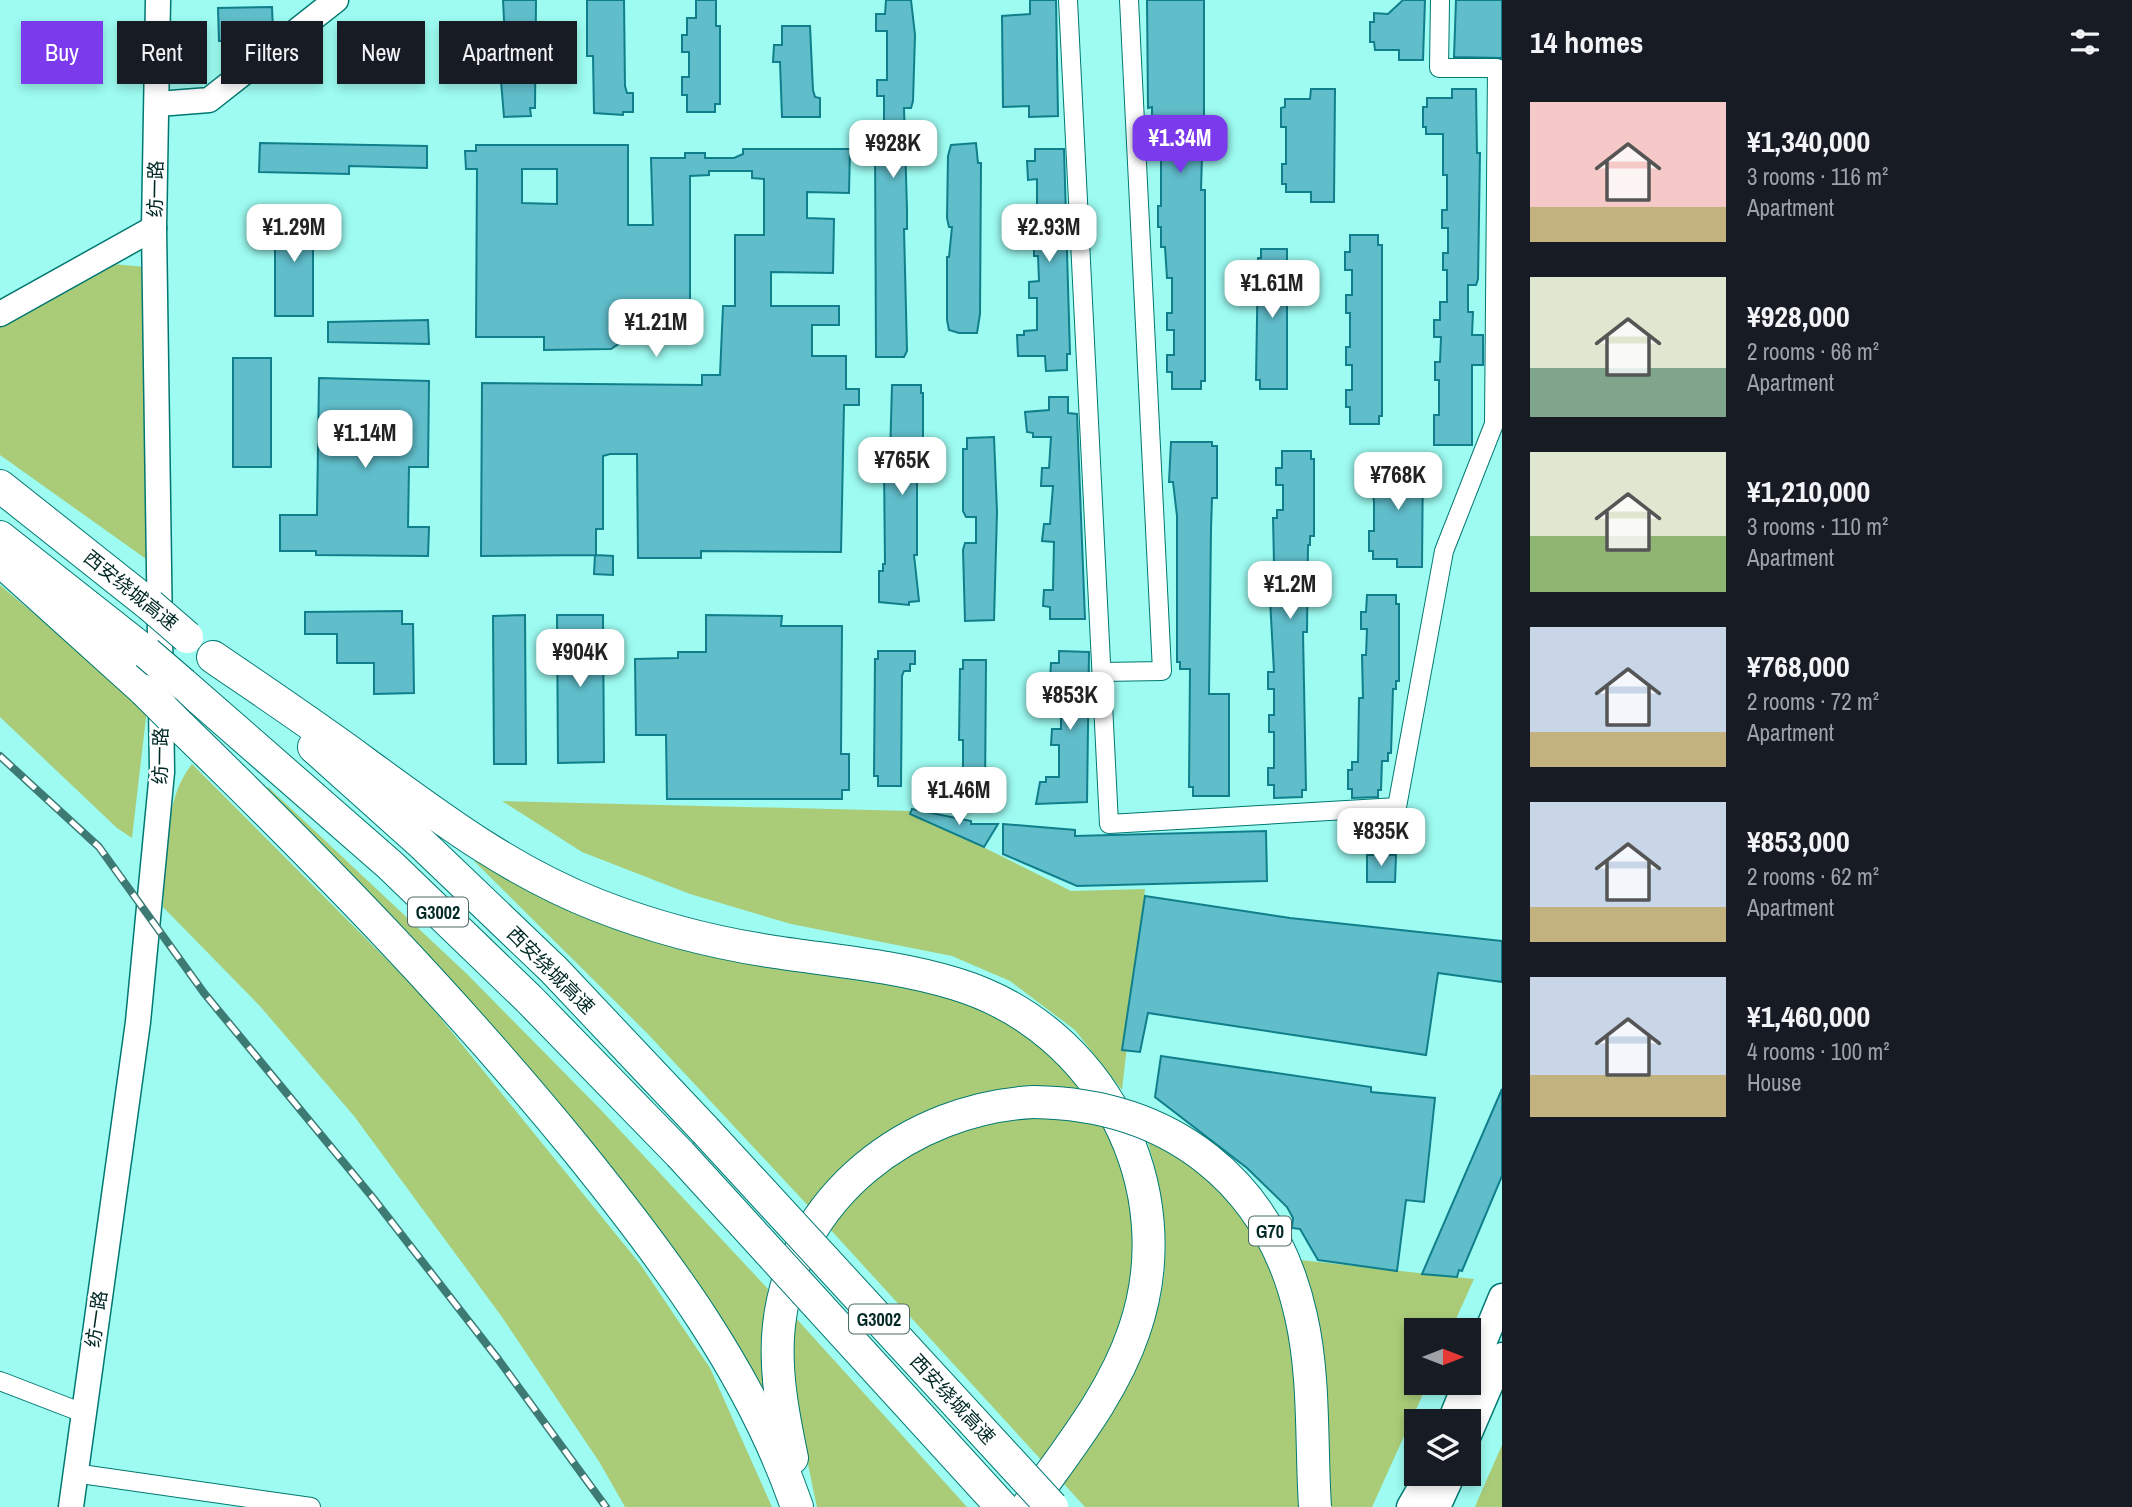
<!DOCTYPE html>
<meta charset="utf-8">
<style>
:root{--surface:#171b24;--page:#20242c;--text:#f1f3f6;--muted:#9ea1a6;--accent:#7c3aed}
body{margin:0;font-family:"Archivo Narrow","Noto Sans SC",sans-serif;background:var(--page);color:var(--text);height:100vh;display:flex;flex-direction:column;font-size:26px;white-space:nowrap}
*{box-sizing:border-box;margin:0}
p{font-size:23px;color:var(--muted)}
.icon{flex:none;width:38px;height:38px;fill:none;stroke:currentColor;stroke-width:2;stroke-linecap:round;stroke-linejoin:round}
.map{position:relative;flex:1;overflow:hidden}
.drawer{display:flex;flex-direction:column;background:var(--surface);width:630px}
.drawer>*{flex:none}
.banner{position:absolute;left:21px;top:21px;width:665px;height:63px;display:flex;gap:14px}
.needle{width:46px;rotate:90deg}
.controls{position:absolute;left:1404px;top:1318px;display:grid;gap:14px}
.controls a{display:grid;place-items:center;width:77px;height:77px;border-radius:0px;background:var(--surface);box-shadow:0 4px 10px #0003;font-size:35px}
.price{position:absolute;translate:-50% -60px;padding:0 16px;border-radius:14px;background:#fff;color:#222;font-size:23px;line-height:46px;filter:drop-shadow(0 2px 4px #0008)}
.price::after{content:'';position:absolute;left:50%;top:42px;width:21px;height:16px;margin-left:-10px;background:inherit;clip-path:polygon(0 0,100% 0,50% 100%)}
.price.current{background:var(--accent);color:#fff}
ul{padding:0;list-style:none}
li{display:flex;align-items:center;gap:21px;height:175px;padding:0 28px}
li span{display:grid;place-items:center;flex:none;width:196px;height:140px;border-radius:0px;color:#555}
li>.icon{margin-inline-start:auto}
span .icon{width:84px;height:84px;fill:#fffc;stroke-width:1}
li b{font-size:30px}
h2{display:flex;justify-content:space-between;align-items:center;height:84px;padding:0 28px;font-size:30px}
.pill{padding:0 24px;border-radius:0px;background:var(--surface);box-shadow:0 4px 10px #0003;font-size:24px;line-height:63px}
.pill.current{background:var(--accent);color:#fff}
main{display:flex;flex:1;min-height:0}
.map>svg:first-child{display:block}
.green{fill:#aacc78}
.building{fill:#60becb;stroke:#107f8b;stroke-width:2;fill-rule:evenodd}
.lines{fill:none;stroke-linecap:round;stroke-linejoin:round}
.street-casing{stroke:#007871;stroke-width:20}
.secondary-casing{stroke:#007871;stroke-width:27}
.primary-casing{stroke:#007871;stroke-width:29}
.highway-casing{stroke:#007871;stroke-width:34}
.street{stroke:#fff;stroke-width:18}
.secondary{stroke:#fff;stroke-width:24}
.primary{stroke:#fff;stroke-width:26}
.highway{stroke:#fff;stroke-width:32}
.rail-casing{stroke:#3d7a74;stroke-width:8}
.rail{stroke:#fff;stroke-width:5;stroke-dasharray:16;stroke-linecap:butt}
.highway-bridge-casing{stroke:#007871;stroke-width:34;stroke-linecap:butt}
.highway-bridge{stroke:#fff;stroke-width:32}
.labels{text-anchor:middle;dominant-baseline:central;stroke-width:5;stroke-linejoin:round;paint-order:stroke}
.shield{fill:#fff;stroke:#4c6866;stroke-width:2}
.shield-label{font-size:18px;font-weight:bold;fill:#002825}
.street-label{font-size:19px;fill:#002825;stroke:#fff}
</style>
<main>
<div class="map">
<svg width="1502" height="1507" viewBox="0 0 1502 1507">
<rect width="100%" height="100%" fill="#9dfbf1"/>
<g class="green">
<path d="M 112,264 L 146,267 L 149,561 L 0,455 L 0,324 Z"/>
<path d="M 0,585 L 147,709 L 132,838 L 117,828 L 0,717 Z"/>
<path d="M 192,764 L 421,994 L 640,1264 L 710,1368 L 772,1507 L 625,1507 L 600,1463 L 502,1317 L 354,1116 L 259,1005 L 163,907 C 167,862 162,801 192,764 Z"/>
<path d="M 268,787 L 468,975 L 600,1109 L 768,1289 L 763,1344 L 767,1392 L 762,1392 L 263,792 Z"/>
<path d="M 502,801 L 911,811 L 1071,891 L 1145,889 L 1122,1090 L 1075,1030 L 1010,981 L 952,956 L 791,924 L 690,894 L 582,852 Z"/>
<path d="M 483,857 L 534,887 L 958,997 L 1023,1030 L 1088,1093 L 986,1096 L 813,1211 L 646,1032 L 474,861 Z"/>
<path d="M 997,1113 L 1103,1117 C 1113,1145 1129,1175 1132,1204 C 1147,1309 1097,1379 1044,1463 L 829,1228 L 878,1165 Z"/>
<path d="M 1144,1130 L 1243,1206 L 1289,1302 L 1306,1507 L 1085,1507 L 1064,1484 C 1150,1357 1195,1287 1144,1130 Z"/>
<path d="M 1300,1260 L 1474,1279 L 1451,1330 L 1416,1330 L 1416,1382 L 1428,1383 L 1372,1507 L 1328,1507 L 1314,1303 Z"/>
<path d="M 794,1316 L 967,1507 L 817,1507 C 803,1443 791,1381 794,1316 Z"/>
<path d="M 1502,1445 L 1502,1507 L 1475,1507 L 1477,1502 Z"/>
</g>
<g class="building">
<path d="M 503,0 L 536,0 L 535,108 L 530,108 L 531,116 L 504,117 L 501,81 L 505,81 L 504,56 L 501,56 L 501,39 L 505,39 Z"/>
<path d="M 587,0 L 624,0 L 625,86 L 627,93 L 633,93 L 633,112 L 623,112 L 623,115 L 594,113 L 593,56 L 587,56 Z"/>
<path d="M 696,0 L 716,0 L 716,26 L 720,26 L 720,104 L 715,104 L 715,112 L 687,112 L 687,95 L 682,95 L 682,77 L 689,77 L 689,52 L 682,52 L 682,35 L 687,35 L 687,18 L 696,18 Z"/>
<path d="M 886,0 L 911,0 L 915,35 L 913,101 L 911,108 L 904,108 L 907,210 L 907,229 L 904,229 L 907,351 L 904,357 L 876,357 L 875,139 L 877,133 L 884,131 L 884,96 L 877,96 L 877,80 L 887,80 L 887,31 L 876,31 L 876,14 L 885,14 Z"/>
<path d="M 1030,0 L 1056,0 L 1058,116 L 1029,117 L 1029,106 L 1003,107 L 1002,16 L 1030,14 Z"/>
<path d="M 1147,0 L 1204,0 L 1204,118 L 1181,118 L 1180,155 L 1202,155 L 1201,190 L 1205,190 L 1205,381 L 1201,381 L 1201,389 L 1172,389 L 1172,372 L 1167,372 L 1167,355 L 1174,355 L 1174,330 L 1167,330 L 1167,313 L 1172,313 L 1172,278 L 1167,278 L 1165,247 L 1161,247 L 1161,227 L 1158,227 L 1158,206 L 1161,206 L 1161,135 L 1152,135 L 1152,107 L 1148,108 Z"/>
<path d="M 1403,0 L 1425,0 L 1423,60 L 1399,60 L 1399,50 L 1375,50 L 1374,42 L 1370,42 L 1370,22 L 1374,22 L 1374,13 L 1388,14 Z"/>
<path d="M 1456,0 L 1502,0 L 1502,58 L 1454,57 Z"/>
<path d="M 272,7 L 273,31 L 261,40 L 219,41 L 218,8 Z"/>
<path d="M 782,26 L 810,26 L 813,90 L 815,97 L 820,98 L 820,117 L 782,117 L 780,62 L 773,62 L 774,45 L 782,45 Z"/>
<path d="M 1311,89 L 1335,89 L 1334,202 L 1311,202 L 1311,192 L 1286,192 L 1286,184 L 1282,184 L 1282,164 L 1286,164 L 1286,127 L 1281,127 L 1281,108 L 1285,107 L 1285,99 L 1310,99 Z"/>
<path d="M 1452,89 L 1476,89 L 1477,153 L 1480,153 L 1478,279 L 1476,285 L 1468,285 L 1468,312 L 1473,312 L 1472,335 L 1483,335 L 1483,365 L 1472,365 L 1472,445 L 1434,445 L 1434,415 L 1439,415 L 1439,380 L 1435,380 L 1435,362 L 1440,362 L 1441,337 L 1434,337 L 1434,320 L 1440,320 L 1440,302 L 1447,302 L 1447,270 L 1443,270 L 1443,253 L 1448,253 L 1448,228 L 1442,228 L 1442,210 L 1447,210 L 1447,175 L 1443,175 L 1443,134 L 1426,134 L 1426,127 L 1423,127 L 1423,107 L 1427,107 L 1427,98 L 1452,98 Z"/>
<path d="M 260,143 L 427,146 L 427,168 L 349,166 L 349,174 L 259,172 Z"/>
<path d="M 976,143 L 978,163 L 981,163 L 980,314 L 977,333 L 959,333 L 949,330 L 947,320 L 947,257 L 949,257 L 952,227 L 949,227 L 947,218 L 948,156 L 951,145 Z"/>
<path d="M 476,145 L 628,145 L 628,225 L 653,225 L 651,158 L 685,158 L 685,153 L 705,153 L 705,158 L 734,158 L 743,154 L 743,149 L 850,149 L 849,193 L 807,192 L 807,218 L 834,219 L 833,273 L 771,272 L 771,306 L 839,306 L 839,325 L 812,325 L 812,356 L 846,356 L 846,389 L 859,389 L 859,405 L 844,405 L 841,552 L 701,551 L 701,558 L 638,558 L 637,454 L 610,454 L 603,456 L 603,529 L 596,529 L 596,555 L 613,556 L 613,575 L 594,574 L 595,555 L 481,556 L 482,383 L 702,385 L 702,375 L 720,375 L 723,306 L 735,306 L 735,235 L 764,235 L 764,179 L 752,178 L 752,171 L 709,171 L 709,175 L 690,176 L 690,334 L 653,335 L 653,321 L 611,349 L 544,350 L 544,337 L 476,337 L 477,169 L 466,169 L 465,151 L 476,151 ZM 522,169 L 557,169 L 557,204 L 522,203 Z"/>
<path d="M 1035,149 L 1064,149 L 1070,354 L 1067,354 L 1067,370 L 1046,371 L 1045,356 L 1018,356 L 1017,335 L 1024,335 L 1024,331 L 1037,330 L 1037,298 L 1029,298 L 1029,282 L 1039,281 L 1038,256 L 1034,256 L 1034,243 L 1027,243 L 1027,227 L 1037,226 L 1037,179 L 1028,180 L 1027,161 L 1035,161 Z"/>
<rect x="275" y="212" width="38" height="104"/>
<path d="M 1350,235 L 1378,235 L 1378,245 L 1382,245 L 1382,416 L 1379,416 L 1379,424 L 1350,424 L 1350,407 L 1346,407 L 1346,390 L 1352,390 L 1352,365 L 1346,365 L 1346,347 L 1350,347 L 1350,313 L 1346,313 L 1346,295 L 1352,295 L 1352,270 L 1345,270 L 1345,252 L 1350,252 Z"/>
<path d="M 1261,249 L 1287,249 L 1287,389 L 1260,389 L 1260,380 L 1256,380 L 1258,258 L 1261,258 Z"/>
<path d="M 428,320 L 429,344 L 328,342 L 328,322 Z"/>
<rect x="233" y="358" width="38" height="109"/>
<path d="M 319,378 L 429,381 L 428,467 L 409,467 L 408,527 L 429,527 L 428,556 L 316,555 L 316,551 L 280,551 L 280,515 L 317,515 Z"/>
<path d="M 892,385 L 921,385 L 921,393 L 923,393 L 923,448 L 920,448 L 920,456 L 917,456 L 917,555 L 914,555 L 919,601 L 909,602 L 909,605 L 879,602 L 879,571 L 883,571 L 883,564 L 885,564 L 884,465 L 887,457 L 890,457 Z"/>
<path d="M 1049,397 L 1068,397 L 1068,413 L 1077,414 L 1085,619 L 1050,619 L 1050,607 L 1043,606 L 1044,590 L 1053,590 L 1054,542 L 1042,541 L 1044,524 L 1050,524 L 1053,486 L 1041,486 L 1042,468 L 1049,468 L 1051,437 L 1033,437 L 1033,433 L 1027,432 L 1025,412 L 1049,410 Z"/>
<path d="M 994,437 L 997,512 L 994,620 L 965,621 L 963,550 L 965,543 L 976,543 L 976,517 L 966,517 L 963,511 L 963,449 L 967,449 L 967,438 Z"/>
<path d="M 1171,442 L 1212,442 L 1212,446 L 1217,446 L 1217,498 L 1212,498 L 1211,529 L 1209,694 L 1229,694 L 1229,796 L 1193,796 L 1193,787 L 1189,787 L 1190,669 L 1180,669 L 1180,662 L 1177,662 L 1177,516 L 1173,482 L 1169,482 Z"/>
<path d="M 1282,451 L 1311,451 L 1311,459 L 1314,459 L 1314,536 L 1310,536 L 1310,545 L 1308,545 L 1307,632 L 1303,632 L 1306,790 L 1302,790 L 1302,797 L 1274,798 L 1274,785 L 1268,785 L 1268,768 L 1274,768 L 1274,732 L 1269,732 L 1269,715 L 1274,715 L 1274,689 L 1268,689 L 1268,672 L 1274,672 L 1268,563 L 1274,563 L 1273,518 L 1277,518 L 1277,510 L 1283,510 L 1283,485 L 1276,485 L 1276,468 L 1282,468 Z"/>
<path d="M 1399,455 L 1423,455 L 1422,567 L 1397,567 L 1397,559 L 1373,559 L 1373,551 L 1369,551 L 1369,531 L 1374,531 L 1374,502 L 1373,494 L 1369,494 L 1369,474 L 1374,474 L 1374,466 L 1399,466 Z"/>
<path d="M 1367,595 L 1396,595 L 1396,604 L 1399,604 L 1399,681 L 1396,681 L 1396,689 L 1393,689 L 1391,753 L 1388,753 L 1388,761 L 1382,761 L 1381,790 L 1378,790 L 1378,797 L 1352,798 L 1352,789 L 1348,789 L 1348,770 L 1352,770 L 1352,762 L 1358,762 L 1359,698 L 1363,698 L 1362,655 L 1366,655 L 1367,629 L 1361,629 L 1361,612 L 1366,612 Z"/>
<path d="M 402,611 L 402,624 L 413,624 L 414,693 L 374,694 L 374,663 L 337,663 L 337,634 L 305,634 L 305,612 Z"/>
<path d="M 525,615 L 526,764 L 494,764 L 493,616 Z"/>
<path d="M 557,615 L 603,615 L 604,762 L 558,763 Z"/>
<path d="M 706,615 L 782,616 L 781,626 L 842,626 L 841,754 L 849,754 L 849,790 L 842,790 L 842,799 L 667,799 L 666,735 L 636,735 L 635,659 L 678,658 L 678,652 L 706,652 Z"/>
<path d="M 878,651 L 915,651 L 915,664 L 910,664 L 910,671 L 904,671 L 902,676 L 901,786 L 878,786 L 878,776 L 874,776 L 875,659 L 878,659 Z"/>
<path d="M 1059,651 L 1089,652 L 1087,802 L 1036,804 L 1040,782 L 1046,782 L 1046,777 L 1059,777 L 1059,745 L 1051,745 L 1052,729 L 1061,729 L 1061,680 L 1050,680 L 1051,663 L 1059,663 Z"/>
<path d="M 963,660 L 986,660 L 985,795 L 955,795 L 955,775 L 963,771 L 963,740 L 959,740 L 960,669 L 963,669 Z"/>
<path d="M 912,809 L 971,821 L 971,824 L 998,824 L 984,847 L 910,814 Z"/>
<path d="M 1003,824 L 1075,830 L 1075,836 L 1266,831 L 1267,881 L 1077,886 L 1003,854 Z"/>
<path d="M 1367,855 L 1396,855 L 1395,882 L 1367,882 Z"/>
<path d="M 1145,896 L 1290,918 L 1502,941 L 1502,982 L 1438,973 L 1426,1055 L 1148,1013 L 1140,1052 L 1122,1050 Z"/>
<path d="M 1161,1056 L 1371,1087 L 1371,1092 L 1435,1098 L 1424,1202 L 1406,1200 L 1397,1271 L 1318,1260 L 1300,1229 L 1292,1228 L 1293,1218 L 1287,1207 L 1247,1168 L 1155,1097 Z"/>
<path d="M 1502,1089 L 1502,1176 L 1462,1271 L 1459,1270 L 1457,1277 L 1422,1274 Z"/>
</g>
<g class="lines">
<g class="street-casing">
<g id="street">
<path d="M 1068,0 L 1109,824 L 1397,807 L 1444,551 L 1494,424 L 1497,68 L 1439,68 L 1440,0"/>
<path d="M 1102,672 L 1162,671 L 1129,0"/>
<path d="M 0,1381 L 83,1413"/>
<path d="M 74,1473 L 311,1507"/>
</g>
</g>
<g class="secondary-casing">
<g id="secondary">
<path d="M 158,104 L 209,100 L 336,0"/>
<path d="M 0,314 L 154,228"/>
<path d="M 71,1507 L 138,1022 L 162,772 L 154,228 L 158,0"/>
</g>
</g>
<g class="primary-casing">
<g id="primary">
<path d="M 1468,1379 L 1502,1297"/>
<path d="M 1451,1421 L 1467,1382"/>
<path d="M 1468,1435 L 1502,1356"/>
<path d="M 1410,1507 L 1429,1474"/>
<path d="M 1437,1507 L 1452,1474"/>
</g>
</g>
<g class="highway-casing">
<g id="highway">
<path d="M 0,486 L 150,605"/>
<path d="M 0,537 L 147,653"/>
<path d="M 0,560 L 145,691"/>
<path d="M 213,657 C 264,692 315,726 365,763 C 439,817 510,871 597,905 C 653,927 714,943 775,952 C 835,961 898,966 956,984 C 1101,1028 1184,1187 1134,1331 C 1112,1396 1066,1451 1027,1507"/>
<path d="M 183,684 L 390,865 L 529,999 L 680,1154"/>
<path d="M 180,726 C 321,863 452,997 577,1150 C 665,1259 751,1373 797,1507"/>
<path d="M 314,747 L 419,841 L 554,970 L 705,1130"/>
<path d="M 792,1458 C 783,1415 774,1369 779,1325 C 793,1197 910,1108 1034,1102"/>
</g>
</g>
<use href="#street" class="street"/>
<use href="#secondary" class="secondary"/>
<use href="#primary" class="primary"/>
<use href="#highway" class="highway"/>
<g class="rail-casing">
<path id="rail" d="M 0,756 L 99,847 L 204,993 L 373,1198 L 498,1359 L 606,1507"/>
</g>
<use href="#rail" class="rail"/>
<g class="highway-bridge-casing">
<g id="highway-bridge">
<path d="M 150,605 L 187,637"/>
<path d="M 147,653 L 183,684"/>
<path d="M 145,691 L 180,726"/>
<path d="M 1034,1102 C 1170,1104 1271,1181 1301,1316 C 1315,1377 1311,1444 1315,1507"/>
<path d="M 705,1130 L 1052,1507"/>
<path d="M 680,1154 L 1002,1507"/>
</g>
</g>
<use href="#highway-bridge" class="highway-bridge"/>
</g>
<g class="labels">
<g class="shield">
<rect x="408" y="897.5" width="60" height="29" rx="5"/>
<rect x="1249" y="1216.5" width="42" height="29" rx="5"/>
<rect x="849" y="1304.5" width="60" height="29" rx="5"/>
</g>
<g class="shield-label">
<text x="438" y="912">G3002</text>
<text x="1270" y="1231">G70</text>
<text x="879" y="1319">G3002</text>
</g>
<g class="street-label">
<text transform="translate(155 189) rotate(-89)">纺一路</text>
<text transform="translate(131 590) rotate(39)">西安绕城高速</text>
<text transform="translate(160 756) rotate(-89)">纺一路</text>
<text transform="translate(551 970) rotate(45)">西安绕城高速</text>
<text transform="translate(96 1319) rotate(-82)">纺一路</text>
<text transform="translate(953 1399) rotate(47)">西安绕城高速</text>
</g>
</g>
</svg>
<div class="controls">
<a><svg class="needle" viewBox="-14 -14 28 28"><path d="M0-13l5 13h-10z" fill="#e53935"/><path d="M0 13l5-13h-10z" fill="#9ea1a6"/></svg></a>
<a><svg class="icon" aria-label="layers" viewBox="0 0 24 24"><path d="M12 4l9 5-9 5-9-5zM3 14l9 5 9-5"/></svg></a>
</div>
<b class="price current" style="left:1180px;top:175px">¥1.34M</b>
<b class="price" style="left:893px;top:180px">¥928K</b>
<b class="price" style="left:294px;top:264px">¥1.29M</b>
<b class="price" style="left:1049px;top:264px">¥2.93M</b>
<b class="price" style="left:1272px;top:320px">¥1.61M</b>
<b class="price" style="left:656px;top:359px">¥1.21M</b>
<b class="price" style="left:365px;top:470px">¥1.14M</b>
<b class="price" style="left:902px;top:497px">¥765K</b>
<b class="price" style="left:1398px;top:512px">¥768K</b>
<b class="price" style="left:1290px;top:621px">¥1.2M</b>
<b class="price" style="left:580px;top:689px">¥904K</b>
<b class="price" style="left:1070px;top:732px">¥853K</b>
<b class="price" style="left:959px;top:827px">¥1.46M</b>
<b class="price" style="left:1381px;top:868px">¥835K</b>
<div class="banner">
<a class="pill current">Buy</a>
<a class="pill">Rent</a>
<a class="pill">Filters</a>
<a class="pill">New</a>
<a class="pill">Apartment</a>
</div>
</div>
<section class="drawer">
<h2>14 homes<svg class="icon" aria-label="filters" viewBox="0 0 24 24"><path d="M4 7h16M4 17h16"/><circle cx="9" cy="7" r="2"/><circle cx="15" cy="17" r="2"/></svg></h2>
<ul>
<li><span style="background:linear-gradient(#f6c9c9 75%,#c2b280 0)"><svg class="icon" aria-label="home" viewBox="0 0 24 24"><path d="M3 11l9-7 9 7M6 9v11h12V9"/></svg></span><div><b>¥1,340,000</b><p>3 rooms · 116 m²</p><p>Apartment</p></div></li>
<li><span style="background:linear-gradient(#dfe7d0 65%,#7fa58c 0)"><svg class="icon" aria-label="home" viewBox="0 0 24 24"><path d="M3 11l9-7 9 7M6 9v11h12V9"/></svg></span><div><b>¥928,000</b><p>2 rooms · 66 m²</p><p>Apartment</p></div></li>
<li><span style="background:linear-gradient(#dfe7d0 60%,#8fb573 0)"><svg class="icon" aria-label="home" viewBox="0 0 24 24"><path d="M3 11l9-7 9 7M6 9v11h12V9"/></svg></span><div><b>¥1,210,000</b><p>3 rooms · 110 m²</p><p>Apartment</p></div></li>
<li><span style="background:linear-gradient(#c9d6e8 75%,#c2b280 0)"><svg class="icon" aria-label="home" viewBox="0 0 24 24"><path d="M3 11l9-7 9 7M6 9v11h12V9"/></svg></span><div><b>¥768,000</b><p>2 rooms · 72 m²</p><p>Apartment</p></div></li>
<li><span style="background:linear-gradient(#c9d6e8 75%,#c2b280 0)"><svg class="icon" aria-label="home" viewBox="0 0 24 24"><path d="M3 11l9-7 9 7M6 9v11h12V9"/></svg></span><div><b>¥853,000</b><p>2 rooms · 62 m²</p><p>Apartment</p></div></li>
<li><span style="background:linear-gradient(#c9d6e8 70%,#c2b280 0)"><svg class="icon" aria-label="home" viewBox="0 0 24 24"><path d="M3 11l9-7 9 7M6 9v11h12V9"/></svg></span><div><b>¥1,460,000</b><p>4 rooms · 100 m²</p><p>House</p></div></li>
</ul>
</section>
</main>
